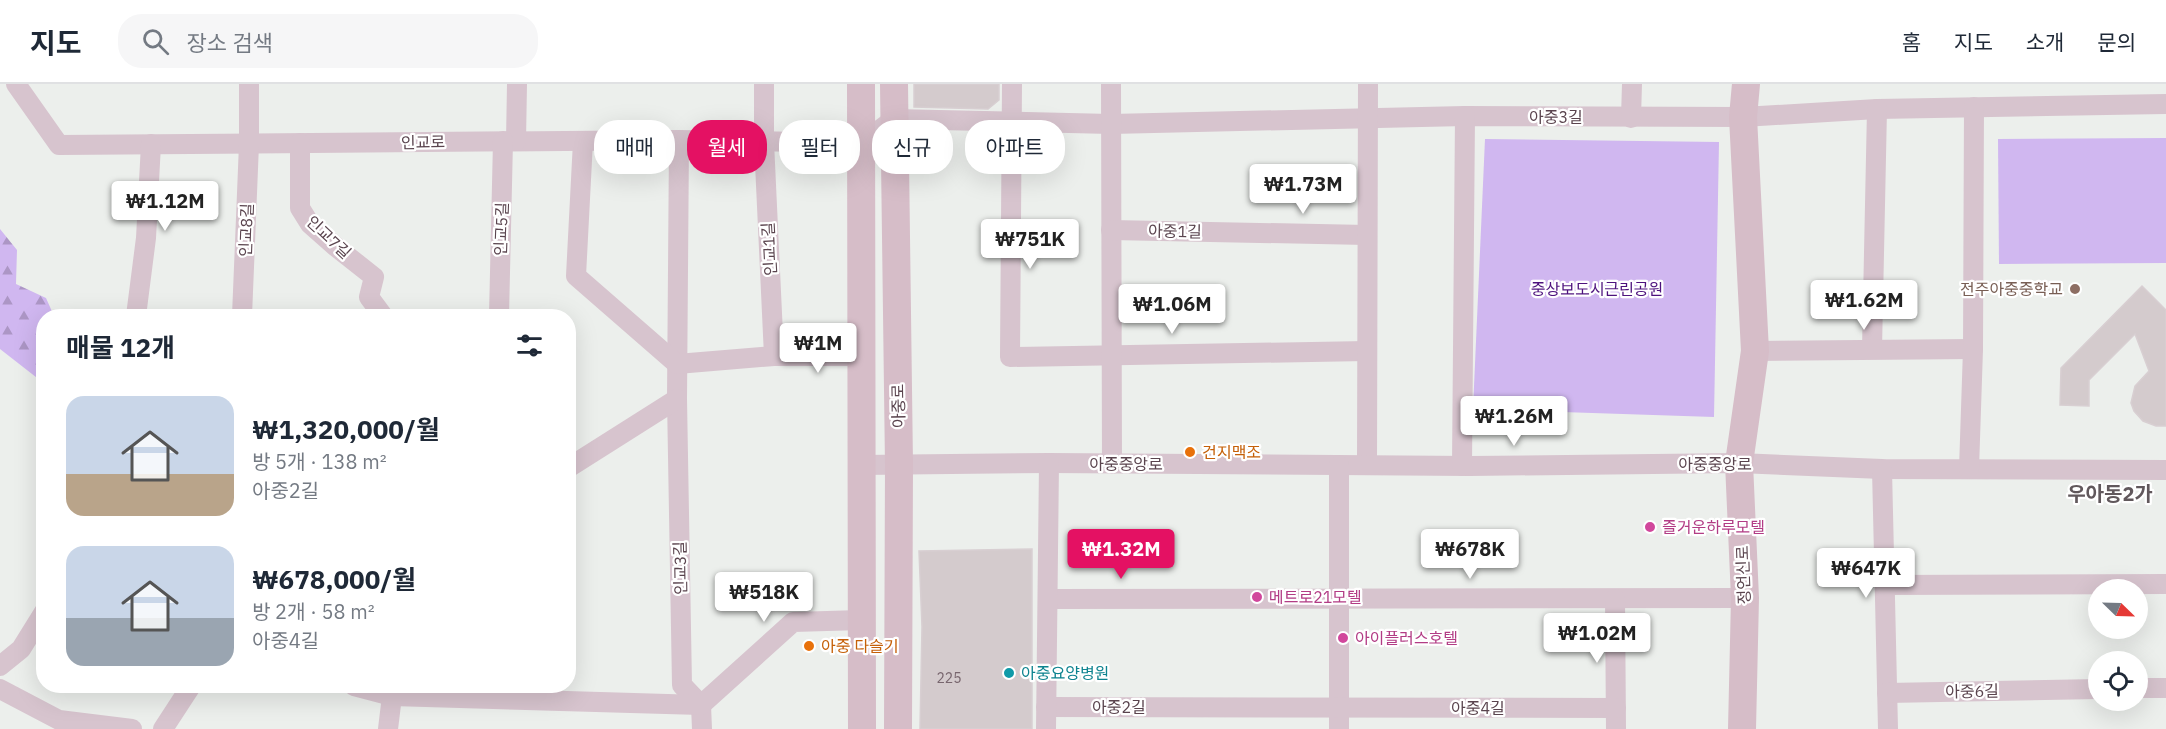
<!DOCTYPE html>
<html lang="ko">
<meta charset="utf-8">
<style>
:root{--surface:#fff;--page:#f6f6f7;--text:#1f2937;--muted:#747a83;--line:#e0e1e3;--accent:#e41163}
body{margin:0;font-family:"IBM Plex Sans","Noto Sans KR",sans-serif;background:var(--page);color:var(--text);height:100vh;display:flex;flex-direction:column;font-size:22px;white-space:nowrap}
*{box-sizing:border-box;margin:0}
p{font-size:20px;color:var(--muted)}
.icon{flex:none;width:33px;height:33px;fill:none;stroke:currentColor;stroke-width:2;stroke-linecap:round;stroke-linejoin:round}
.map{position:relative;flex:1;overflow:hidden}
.details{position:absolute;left:36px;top:225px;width:540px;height:384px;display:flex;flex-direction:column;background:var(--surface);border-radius:24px;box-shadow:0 6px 24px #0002}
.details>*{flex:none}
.banner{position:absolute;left:594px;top:36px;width:570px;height:54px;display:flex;gap:12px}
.needle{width:39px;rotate:113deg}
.controls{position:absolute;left:2088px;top:495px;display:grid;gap:12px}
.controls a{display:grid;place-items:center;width:60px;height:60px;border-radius:50%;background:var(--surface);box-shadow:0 6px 24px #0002;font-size:30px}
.price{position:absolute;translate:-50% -51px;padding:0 14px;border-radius:6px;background:#fff;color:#222;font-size:20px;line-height:39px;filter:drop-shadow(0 2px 3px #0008)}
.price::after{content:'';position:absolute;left:50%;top:36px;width:18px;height:14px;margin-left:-9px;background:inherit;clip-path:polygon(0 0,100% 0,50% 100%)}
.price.on{background:var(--accent);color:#fff}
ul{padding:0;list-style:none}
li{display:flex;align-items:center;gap:18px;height:150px;padding:0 30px}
li span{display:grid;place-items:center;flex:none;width:168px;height:120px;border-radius:18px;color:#555}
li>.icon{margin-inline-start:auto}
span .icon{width:72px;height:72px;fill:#fffc;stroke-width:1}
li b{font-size:26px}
h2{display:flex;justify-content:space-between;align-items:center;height:72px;padding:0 30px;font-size:26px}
.chip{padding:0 21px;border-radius:24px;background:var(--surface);box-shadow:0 6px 24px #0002;font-size:21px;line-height:54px}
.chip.on{background:var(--accent);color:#fff}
header{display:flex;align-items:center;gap:36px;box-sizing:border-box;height:84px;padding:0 30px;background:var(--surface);border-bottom:2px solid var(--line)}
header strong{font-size:28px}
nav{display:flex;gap:33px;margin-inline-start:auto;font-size:21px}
.search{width:420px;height:54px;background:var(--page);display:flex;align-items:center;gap:15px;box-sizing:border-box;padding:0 21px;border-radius:24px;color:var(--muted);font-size:22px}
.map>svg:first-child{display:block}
.forest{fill:url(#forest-firs)}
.green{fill:#d0b7f0}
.building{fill:#d4cbcd;stroke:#d8cfd2;stroke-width:1.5}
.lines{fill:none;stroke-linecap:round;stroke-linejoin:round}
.street{stroke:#d7c4ce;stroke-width:20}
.secondary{stroke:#d6bdc8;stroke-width:28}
.education-dot{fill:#8d6e63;stroke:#fff;stroke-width:2}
.food-dot{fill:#e8710a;stroke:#fff;stroke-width:2}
.hotel-dot{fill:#d1479c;stroke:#fff;stroke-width:2}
.culture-dot{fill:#0f9aa8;stroke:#fff;stroke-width:2}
.labels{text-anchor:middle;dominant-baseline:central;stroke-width:4.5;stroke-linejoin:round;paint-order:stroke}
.number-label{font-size:14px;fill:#78666e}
.street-label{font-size:16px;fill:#5a444e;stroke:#fff}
.park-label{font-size:16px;fill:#4d127d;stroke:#fff}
.education-label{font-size:16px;fill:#785e54;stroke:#fff;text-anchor:end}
.food-label{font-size:16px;fill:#c56008;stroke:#fff;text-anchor:start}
.hotel-label{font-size:16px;fill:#b23c85;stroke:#fff;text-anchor:start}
.culture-label{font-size:16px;fill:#0d838f;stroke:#fff;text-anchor:start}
.quarter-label{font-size:20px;font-weight:bold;fill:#61585c;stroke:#fff}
</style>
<header>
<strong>지도</strong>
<div class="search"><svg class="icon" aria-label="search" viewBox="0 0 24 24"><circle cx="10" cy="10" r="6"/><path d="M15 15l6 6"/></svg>장소 검색</div>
<nav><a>홈</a><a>지도</a><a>소개</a><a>문의</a></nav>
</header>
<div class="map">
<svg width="2166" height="645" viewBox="0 0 2166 645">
<defs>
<pattern id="forest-firs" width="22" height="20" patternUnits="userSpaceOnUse" patternTransform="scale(1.5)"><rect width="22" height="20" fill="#d0b7f0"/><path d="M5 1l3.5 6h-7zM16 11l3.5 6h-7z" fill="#ac96c5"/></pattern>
</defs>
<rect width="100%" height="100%" fill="#ecefec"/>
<path class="forest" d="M 0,145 L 17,166 L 16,200 L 46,214 L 54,232 L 44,232 L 44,295 L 41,297 L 0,265 Z"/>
<g class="green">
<path d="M 2166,54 L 2166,179 L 1999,180 L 1998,55 Z"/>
<path d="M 1485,55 L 1719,58 L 1714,333 L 1473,325 Z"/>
</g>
<g class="building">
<path d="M 914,0 L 999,0 L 999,16 L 988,25 L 914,23 Z"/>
<path d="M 2142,202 L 2166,226 L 2166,342 L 2156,342 L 2143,337 L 2134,327 L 2131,319 L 2135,302 L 2149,287 L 2135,250 L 2089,296 L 2089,322 L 2060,321 L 2061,284 Z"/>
<path d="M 1032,465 L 1032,645 L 920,645 L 922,543 L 919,467 Z"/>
</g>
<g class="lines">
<g class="street">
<path d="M 16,0 L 59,61 L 679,56 L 862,59 L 894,35 L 1111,40 L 1465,32 L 1743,33 L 1877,25 L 2166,20"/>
<path d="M 764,0 L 764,58 L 774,272"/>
<path d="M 1012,0 L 1010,273 L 1367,267"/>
<path d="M 1111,0 L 1112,380"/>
<path d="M 1631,34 L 1632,0"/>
<path d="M 679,56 L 677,315 L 682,601 L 701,621 L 702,645"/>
<path d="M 516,57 L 517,0"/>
<path d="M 583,57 L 576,192 L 677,280 L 774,272 L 861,272"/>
<path d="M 300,59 L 300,124 L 310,140 L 336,163 L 374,193 L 369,213 L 383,232"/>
<path d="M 1111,146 L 1367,151"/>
<path d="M 136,232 L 146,154 L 151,60"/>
<path d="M 242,232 L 249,60 L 249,0"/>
<path d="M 499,232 L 503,57"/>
<path d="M 1872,265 L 1877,25"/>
<path d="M 1755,267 L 1973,265"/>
<path d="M 1367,380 L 1368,0"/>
<path d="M 862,381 L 1049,379 L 1470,382 L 1739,379 L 1882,385 L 2166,386"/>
<path d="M 1339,381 L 1339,645"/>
<path d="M 1462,382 L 1465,32"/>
<path d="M 568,384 L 677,315"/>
<path d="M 1882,385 L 1888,645"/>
<path d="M 1969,385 L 1973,265 L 1974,23"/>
<path d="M 1885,501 L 2166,500"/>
<path d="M 1048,515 L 1745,514"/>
<path d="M 1615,515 L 1616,645"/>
<path d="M 0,582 L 21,565 L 44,528"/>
<path d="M 354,602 L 392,612 L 701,621 L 793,538 L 861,536"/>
<path d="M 2138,604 L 2166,604"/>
<path d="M 0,605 L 59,636 L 132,645"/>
<path d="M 1887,609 L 2098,605"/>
<path d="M 1046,623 L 1616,624"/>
<path d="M 163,645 L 191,602"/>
<path d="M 388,645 L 392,612"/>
<path d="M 1046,645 L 1049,379"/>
</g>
<g class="secondary">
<path d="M 861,0 L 862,645"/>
<path d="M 894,0 L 899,381 L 898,645"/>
<path d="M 1742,645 L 1745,514 L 1739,379 L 1755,267 L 1743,33 L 1746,0"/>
</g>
</g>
<circle class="education-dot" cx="2075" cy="205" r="6"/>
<g class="food-dot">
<circle cx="1190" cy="368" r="6"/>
<circle cx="809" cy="562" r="6"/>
</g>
<g class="hotel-dot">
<circle cx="1650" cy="443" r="6"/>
<circle cx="1257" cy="513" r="6"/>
<circle cx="1343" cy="554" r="6"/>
</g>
<circle class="culture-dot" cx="1009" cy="589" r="6"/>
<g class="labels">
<g class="number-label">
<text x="949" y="594">225</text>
</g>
<g class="street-label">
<text x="1556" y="33">아중3길</text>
<text transform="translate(423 58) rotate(-1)">인교로</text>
<text transform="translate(501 145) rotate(-88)">인교5길</text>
<text transform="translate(246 146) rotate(-88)">인교8길</text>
<text transform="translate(1175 147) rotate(1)">아중1길</text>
<text transform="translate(329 153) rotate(43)">인교7길</text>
<text transform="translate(769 165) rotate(-93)">인교1길</text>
<text transform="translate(898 322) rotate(-91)">아중로</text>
<text x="1126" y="380">아중중앙로</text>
<text x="1715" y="380">아중중앙로</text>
<text transform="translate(680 484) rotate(-91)">인교3길</text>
<text transform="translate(1743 491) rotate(-92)">정언신로</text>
<text transform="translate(1972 607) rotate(-1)">아중6길</text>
<text x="1119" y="623">아중2길</text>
<text x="1478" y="624">아중4길</text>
</g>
<g class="park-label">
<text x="1597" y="205">중상보도시근린공원</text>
</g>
<g class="education-label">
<text x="2063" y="205">전주아중중학교</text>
</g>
<g class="food-label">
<text x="1202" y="368">건지맥조</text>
<text x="821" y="562">아중 다슬기</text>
</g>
<g class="hotel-label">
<text x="1662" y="443">즐거운하루모텔</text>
<text x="1269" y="513">메트로21모텔</text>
<text x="1355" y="554">아이플러스호텔</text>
</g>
<g class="culture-label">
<text x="1021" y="589">아중요양병원</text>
</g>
<g class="quarter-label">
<text x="2110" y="409">우아동2가</text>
</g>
</g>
</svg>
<div class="controls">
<a><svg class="needle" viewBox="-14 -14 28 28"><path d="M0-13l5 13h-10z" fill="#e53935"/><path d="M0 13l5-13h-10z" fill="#747a83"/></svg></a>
<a><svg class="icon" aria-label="locate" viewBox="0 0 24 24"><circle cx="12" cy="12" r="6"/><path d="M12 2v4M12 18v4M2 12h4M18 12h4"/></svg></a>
</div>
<b class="price" style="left:1303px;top:131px">₩1.73M</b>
<b class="price" style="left:165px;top:148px">₩1.12M</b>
<b class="price" style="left:1030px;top:186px">₩751K</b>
<b class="price" style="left:1864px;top:247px">₩1.62M</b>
<b class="price" style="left:1172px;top:251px">₩1.06M</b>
<b class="price" style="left:818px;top:290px">₩1M</b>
<b class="price" style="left:1514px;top:363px">₩1.26M</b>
<b class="price on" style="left:1121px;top:496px">₩1.32M</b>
<b class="price" style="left:1470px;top:496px">₩678K</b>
<b class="price" style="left:1866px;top:515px">₩647K</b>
<b class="price" style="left:764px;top:539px">₩518K</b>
<b class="price" style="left:1597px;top:580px">₩1.02M</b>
<div class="banner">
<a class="chip">매매</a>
<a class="chip on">월세</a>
<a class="chip">필터</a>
<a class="chip">신규</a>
<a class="chip">아파트</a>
</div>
<section class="details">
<h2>매물 12개<svg class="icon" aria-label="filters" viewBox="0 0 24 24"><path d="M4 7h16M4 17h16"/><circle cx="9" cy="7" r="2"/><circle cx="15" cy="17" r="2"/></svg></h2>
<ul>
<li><span style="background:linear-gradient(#c9d6e8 65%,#b9a48a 0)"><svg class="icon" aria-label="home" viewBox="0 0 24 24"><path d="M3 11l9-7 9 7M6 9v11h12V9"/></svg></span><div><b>₩1,320,000/월</b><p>방 5개 · 138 m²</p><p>아중2길</p></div></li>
<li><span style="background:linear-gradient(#c9d6e8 60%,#9aa5b1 0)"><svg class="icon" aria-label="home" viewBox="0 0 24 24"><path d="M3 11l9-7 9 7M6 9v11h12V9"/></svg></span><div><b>₩678,000/월</b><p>방 2개 · 58 m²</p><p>아중4길</p></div></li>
</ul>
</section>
</div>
